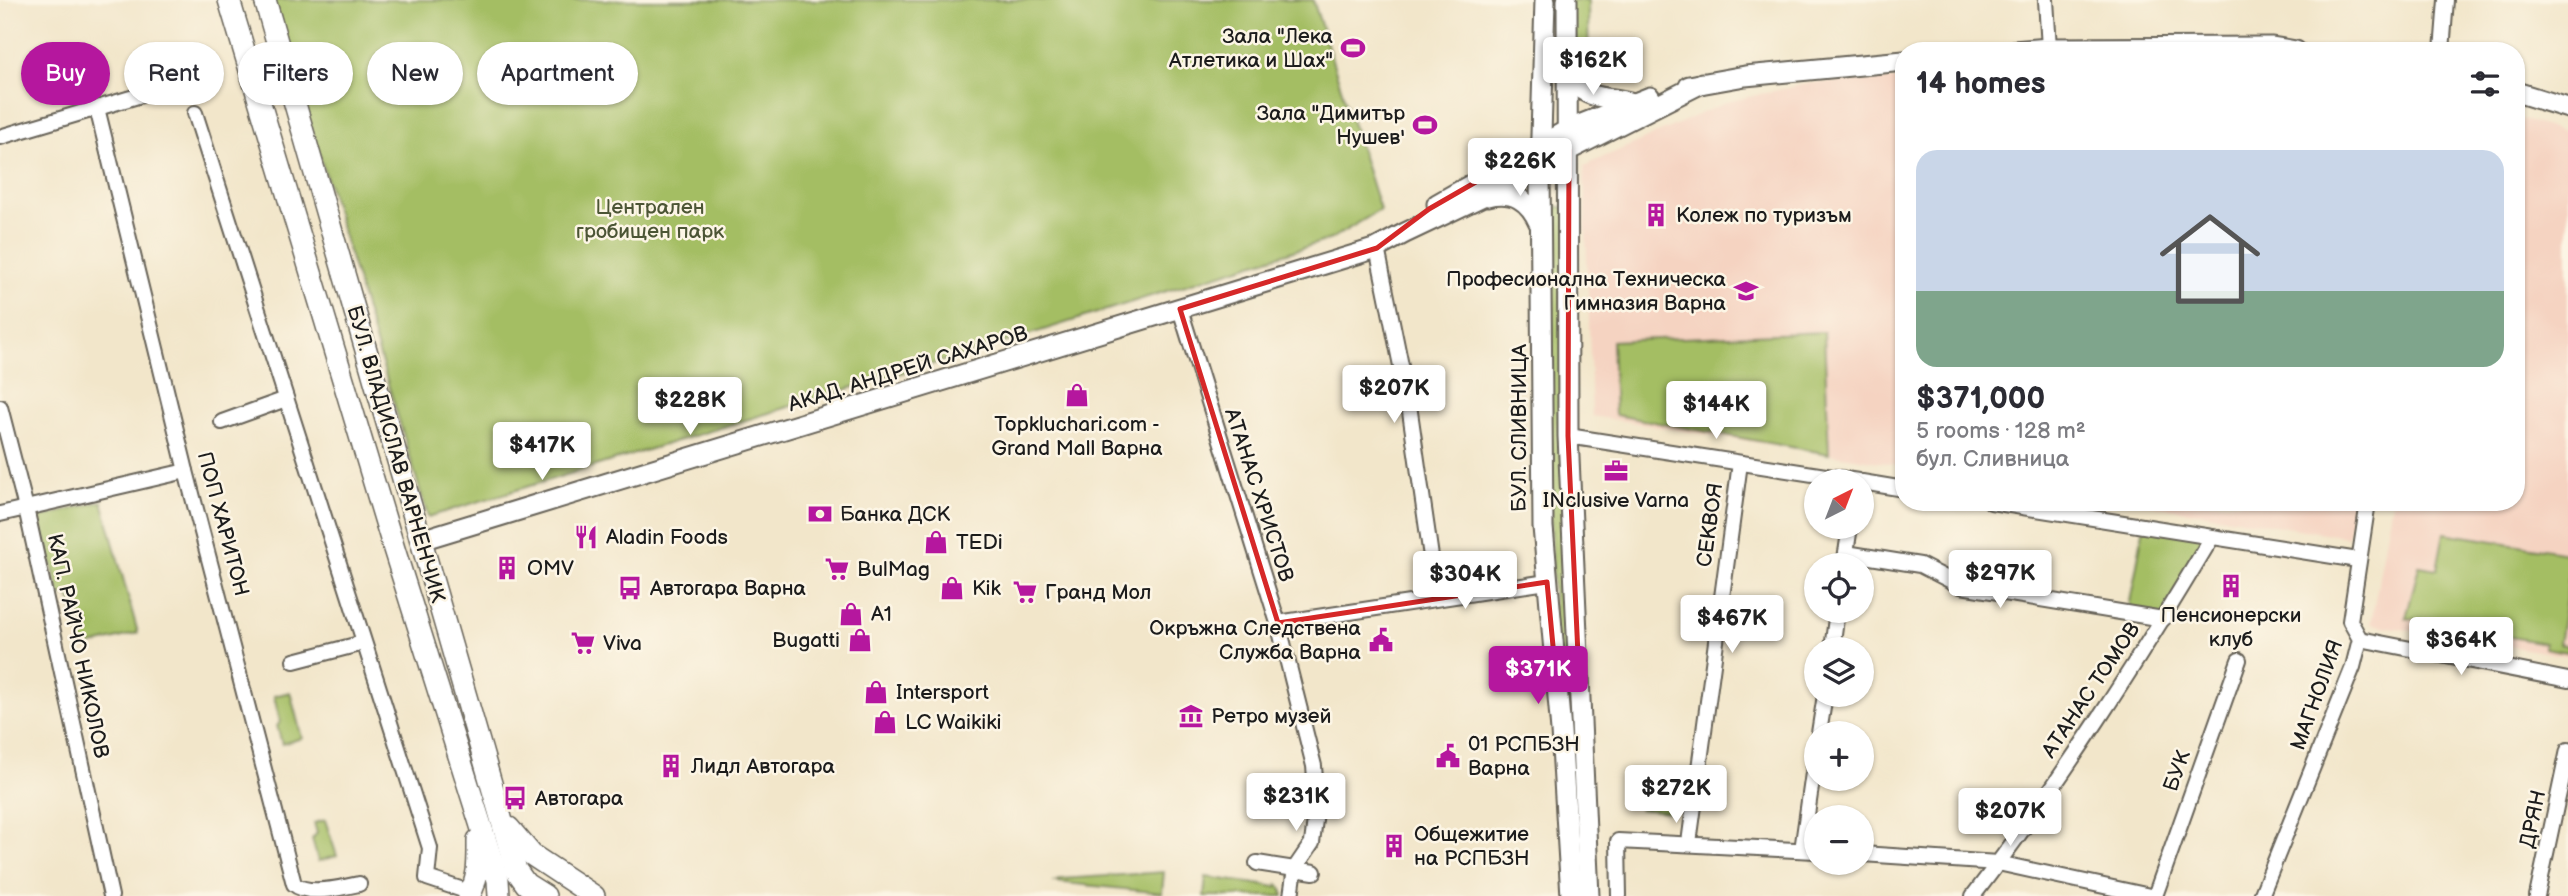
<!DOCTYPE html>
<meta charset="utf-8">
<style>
:root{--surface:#fff;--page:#f2f2f3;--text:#2b2b33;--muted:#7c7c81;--line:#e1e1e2;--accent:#b5179e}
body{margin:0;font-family:"Balsamiq Sans",sans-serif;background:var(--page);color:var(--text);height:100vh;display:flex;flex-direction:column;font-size:26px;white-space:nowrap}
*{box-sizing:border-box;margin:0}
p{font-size:23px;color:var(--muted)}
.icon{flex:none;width:38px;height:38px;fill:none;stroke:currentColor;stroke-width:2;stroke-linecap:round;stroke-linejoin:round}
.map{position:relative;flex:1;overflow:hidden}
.side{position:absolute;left:1895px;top:42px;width:630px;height:469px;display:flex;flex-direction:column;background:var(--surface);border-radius:28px;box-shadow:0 2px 5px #0004}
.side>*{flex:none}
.banner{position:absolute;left:21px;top:42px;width:665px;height:63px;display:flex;gap:14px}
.needle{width:46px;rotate:42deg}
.buttons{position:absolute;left:1804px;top:469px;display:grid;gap:14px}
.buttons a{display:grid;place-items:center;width:70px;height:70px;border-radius:50%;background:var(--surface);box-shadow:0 2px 5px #0004;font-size:35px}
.price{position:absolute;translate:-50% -60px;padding:0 16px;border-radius:7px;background:#fff;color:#222;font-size:23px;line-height:46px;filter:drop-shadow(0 2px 4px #0008)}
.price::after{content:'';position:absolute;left:50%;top:42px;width:21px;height:16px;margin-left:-10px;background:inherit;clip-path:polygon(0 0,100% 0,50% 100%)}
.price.on{background:var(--accent);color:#fff}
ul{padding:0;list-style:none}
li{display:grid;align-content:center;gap:14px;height:371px;padding:0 21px}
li+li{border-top:2px solid var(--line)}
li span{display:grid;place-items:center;height:217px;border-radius:21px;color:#555}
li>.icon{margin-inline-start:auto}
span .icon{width:126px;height:126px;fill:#fffc;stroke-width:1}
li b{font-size:30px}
h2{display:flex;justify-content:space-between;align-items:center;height:84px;padding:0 21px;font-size:30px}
.pill{padding:0 24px;border-radius:32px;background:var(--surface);box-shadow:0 2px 5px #0004;font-size:24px;line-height:63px}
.pill.on{background:var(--accent);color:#fff}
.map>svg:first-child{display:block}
.built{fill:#f5d3c1}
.green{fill:#a4be64;stroke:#606d40;stroke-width:2}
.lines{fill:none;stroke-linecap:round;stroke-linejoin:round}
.street-casing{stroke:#676359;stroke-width:18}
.secondary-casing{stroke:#676359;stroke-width:23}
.primary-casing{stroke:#676359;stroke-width:24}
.street{stroke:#fff;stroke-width:14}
.secondary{stroke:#fff;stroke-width:19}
.primary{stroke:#fff;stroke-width:21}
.marked{fill:none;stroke:#d62828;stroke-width:5;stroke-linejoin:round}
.labels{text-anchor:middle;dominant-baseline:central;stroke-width:5;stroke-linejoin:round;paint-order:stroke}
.poi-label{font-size:21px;fill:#1c1c1c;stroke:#fcf5e5;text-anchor:start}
.park-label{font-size:21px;fill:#4c5535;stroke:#fcf5e5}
.street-label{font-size:21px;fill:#1c1c1c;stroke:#fcf5e5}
</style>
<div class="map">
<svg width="2568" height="896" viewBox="0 0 2568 896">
<rect width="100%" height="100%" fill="#fcf5e5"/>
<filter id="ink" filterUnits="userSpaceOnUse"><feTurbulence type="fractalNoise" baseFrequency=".0143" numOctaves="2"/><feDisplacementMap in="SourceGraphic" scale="14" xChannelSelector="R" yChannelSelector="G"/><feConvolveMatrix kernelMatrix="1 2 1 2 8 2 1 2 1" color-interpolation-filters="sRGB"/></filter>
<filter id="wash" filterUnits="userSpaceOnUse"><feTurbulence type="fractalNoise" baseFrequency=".00686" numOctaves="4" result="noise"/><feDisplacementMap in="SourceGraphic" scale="28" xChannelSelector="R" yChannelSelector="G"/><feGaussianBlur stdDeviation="1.57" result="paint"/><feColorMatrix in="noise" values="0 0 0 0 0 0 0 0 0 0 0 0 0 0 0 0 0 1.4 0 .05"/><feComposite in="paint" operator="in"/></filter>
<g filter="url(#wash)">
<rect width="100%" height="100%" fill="#f2e6ca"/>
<g class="built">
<path d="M 1904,79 L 1904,466 L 1592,416 L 1584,166 L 1727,102 L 1809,83 Z"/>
<path d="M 2517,118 L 2568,133 L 2568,656 L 2371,624 L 2392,502 L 2516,502 Z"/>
<path d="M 2132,502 L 2353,502 L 2348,537 Z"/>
</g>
<g class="green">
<path d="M 273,0 L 1313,0 L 1380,210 L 1331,239 L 968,354 L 890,376 L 428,517 Z"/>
<path d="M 1567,0 L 1588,0 L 1589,90 L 1574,83 Z"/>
<path d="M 1540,204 L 1569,208 L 1579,677 L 1556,678 Z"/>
<path d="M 1824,332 L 1829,454 L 1615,415 L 1612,341 Z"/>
<path d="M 102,501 L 138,633 L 84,647 L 69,594 L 60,596 L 39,518 Z"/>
<path d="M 2144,526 L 2212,537 L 2163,619 L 2128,613 Z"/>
<path d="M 2444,533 L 2568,553 L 2568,587 L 2559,644 L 2568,646 L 2568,652 L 2544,648 L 2544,643 L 2406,618 L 2419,566 L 2437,569 Z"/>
<path d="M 290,692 L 302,738 L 282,744 L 277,726 L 280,722 L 274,696 Z"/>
<path d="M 1643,785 L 1673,789 L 1670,812 L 1640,809 Z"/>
<path d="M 325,820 L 337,856 L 318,861 L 312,839 L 317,833 L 314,823 Z"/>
<path d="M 1164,872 L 1162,893 L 1055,882 L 1062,879 Z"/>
<path d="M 1206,877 L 1277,887 L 1278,884 L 1282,889 L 1284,896 L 1204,896 Z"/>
</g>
</g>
<g filter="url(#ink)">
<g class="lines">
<g class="street-casing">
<g id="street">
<path d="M 2046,0 L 2049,48"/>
<path d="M 2442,51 L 2446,0"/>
<path d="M 97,108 L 186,471 L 294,884 C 307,896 341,888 359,884"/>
<path d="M 195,113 L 430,848 L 427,878 L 460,889"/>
<path d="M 0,137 L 168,87"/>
<path d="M 1377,248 L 1409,405 L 1437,598"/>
<path d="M 1180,309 L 1278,623 L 1314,766 L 1317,804 L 1312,843 L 1295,868 L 1291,896"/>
<path d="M 0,407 L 26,508 L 111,896"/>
<path d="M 222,422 L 286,399"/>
<path d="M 1568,436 L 1858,481"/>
<path d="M 1862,482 L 1904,489"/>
<path d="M 1991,502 L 2358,560"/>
<path d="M 0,514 L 186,471"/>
<path d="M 1846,553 L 1920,565 L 1961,586 L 2163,619"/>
<path d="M 1844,565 L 1850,527"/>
<path d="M 1278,623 L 1547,582"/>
<path d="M 2360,639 L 2568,680"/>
<path d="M 1832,649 L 1837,611"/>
<path d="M 294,661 L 363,643"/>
<path d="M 1819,733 L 1825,695"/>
<path d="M 1689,843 L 1740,463"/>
<path d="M 1802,850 L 1816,752"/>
<path d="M 1862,854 L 1998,863 L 2150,896"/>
<path d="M 1257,863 L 1314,872"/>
<path d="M 1619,896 L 1618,841 L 1816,851"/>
<path d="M 1973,896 C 2061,782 2138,661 2212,537"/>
<path d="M 2155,896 L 2239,660"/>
<path d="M 2261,896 L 2353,667 L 2360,639 L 2350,621 L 2368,502"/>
<path d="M 2537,896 L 2568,750"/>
</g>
</g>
<g class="secondary-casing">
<g id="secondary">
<path d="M 1545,0 L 1540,169 L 1543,527 L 1561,731 L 1571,896"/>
<path d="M 1567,0 L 1568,436 L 1589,896"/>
<path d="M 2014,51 L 2049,48 L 2272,47 L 2296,51"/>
<path d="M 1568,74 C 1587,104 1605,94 1633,103"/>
<path d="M 1689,86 L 1745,76 L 1904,61"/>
<path d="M 2516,92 L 2568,108"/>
<path d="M 1488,196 C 1513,190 1529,200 1539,223"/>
<path d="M 1437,204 L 1569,129 L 1650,97"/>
<path d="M 421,540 L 1377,248 L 1405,233 L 1540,169 L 1569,150 L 1702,83"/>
</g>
</g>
<g class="primary-casing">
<g id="primary">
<path d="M 229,0 L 394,549 L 498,880 L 499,896"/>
<path d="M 265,0 L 516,870 L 526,884 L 545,896"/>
<path d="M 509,828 L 532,855 L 594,896"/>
<path d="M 469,896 C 479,878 478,860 478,840"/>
</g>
</g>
<use href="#street" class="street"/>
<use href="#secondary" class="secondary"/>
<use href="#primary" class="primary"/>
</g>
</g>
<path class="marked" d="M 1540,145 L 1540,169 L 1569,150 L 1568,436 L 1579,677 L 1556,678 L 1547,582 L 1278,623 L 1180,309 L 1377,248 L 1429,209 Z"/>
<defs>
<g id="stadium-bare" transform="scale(1.89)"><path d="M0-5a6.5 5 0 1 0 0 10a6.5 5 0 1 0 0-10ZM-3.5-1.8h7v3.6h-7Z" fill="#b5179e" stroke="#fcf5e5" stroke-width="2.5" paint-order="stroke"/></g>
<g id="building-bare" transform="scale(1.89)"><path d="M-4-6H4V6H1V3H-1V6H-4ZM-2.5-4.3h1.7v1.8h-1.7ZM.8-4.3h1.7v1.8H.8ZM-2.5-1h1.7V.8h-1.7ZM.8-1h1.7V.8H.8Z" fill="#b5179e" stroke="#fcf5e5" stroke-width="2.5" paint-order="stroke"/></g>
<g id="school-bare" transform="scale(1.89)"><path d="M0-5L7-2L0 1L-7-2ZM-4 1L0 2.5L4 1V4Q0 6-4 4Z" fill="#b5179e" stroke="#fcf5e5" stroke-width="2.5" paint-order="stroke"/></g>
<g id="shop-bare" transform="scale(1.89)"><path d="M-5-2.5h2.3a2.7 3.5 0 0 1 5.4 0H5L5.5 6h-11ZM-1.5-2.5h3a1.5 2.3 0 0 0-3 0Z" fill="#b5179e" stroke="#fcf5e5" stroke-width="2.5" paint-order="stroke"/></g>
<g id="office-bare" transform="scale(1.89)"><path d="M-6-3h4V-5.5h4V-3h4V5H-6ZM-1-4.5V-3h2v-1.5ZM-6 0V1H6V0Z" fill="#b5179e" stroke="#fcf5e5" stroke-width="2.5" paint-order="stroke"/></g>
<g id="bank-bare" transform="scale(1.89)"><path d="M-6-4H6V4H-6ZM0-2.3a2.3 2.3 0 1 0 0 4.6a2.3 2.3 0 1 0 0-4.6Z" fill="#b5179e" stroke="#fcf5e5" stroke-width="2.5" paint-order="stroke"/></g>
<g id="restaurant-bare" transform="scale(1.89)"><path d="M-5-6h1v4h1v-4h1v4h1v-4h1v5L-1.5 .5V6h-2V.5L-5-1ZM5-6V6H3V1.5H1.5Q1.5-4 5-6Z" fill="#b5179e" stroke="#fcf5e5" stroke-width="2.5" paint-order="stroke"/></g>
<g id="supermarket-bare" transform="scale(1.89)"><path d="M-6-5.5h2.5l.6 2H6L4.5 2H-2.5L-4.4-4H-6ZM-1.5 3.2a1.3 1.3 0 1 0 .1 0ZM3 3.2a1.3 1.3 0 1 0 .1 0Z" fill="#b5179e" stroke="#fcf5e5" stroke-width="2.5" paint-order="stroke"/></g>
<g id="bus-bare" transform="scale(1.89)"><path d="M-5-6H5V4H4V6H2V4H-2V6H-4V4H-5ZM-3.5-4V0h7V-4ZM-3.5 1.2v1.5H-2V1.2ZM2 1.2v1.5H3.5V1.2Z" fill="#b5179e" stroke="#fcf5e5" stroke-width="2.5" paint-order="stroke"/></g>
<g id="civic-bare" transform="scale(1.89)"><path d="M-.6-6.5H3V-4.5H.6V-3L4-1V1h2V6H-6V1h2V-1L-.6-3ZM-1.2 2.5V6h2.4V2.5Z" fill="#b5179e" stroke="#fcf5e5" stroke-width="2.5" paint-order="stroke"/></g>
<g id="museum-bare" transform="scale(1.89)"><path d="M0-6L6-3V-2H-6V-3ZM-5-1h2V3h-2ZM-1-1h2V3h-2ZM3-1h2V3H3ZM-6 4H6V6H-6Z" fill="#b5179e" stroke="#fcf5e5" stroke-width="2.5" paint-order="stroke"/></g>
</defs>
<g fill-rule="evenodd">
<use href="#stadium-bare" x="1353" y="48"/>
<use href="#stadium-bare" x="1425" y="125"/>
<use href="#building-bare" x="1656" y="215"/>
<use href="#school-bare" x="1746" y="291"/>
<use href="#shop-bare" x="1077" y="395"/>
<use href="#office-bare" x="1616" y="471"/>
<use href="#bank-bare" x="820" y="514"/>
<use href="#restaurant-bare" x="586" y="537"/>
<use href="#shop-bare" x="936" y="542"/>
<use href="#building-bare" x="507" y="568"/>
<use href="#supermarket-bare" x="837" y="569"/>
<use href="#building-bare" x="2231" y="586"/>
<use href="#bus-bare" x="630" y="588"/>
<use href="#shop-bare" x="952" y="588"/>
<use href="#supermarket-bare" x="1025" y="592"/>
<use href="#shop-bare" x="851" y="614"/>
<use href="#shop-bare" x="860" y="640"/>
<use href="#civic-bare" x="1381" y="640"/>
<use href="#supermarket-bare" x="583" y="643"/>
<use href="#shop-bare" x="876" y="692"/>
<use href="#museum-bare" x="1191" y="716"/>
<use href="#shop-bare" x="885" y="722"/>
<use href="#civic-bare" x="1448" y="756"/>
<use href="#building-bare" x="671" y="766"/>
<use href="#bus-bare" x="515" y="798"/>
<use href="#building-bare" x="1394" y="846"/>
</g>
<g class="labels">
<g class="poi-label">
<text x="1333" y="36" text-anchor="end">Зала "Лека<tspan x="1333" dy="24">Атлетика и Шах"</tspan></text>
<text x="1405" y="113" text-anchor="end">Зала "Димитър<tspan x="1405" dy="24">Нушев'</tspan></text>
<text x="1676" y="215">Колеж по туризъм</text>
<text x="1726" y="279" text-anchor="end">Професионална Техническа<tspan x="1726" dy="24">Гимназия Варна</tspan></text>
<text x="1077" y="424" text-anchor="middle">Topkluchari.com -<tspan x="1077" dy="24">Grand Mall Варна</tspan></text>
<text x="1616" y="500" text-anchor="middle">INclusive Varna</text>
<text x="840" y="514">Банка ДСК</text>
<text x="606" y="537">Aladin Foods</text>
<text x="956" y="542">TEDi</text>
<text x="527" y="568">OMV</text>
<text x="857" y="569">BulMag</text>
<text x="650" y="588">Автогара Варна</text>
<text x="972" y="588">Kik</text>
<text x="1045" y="592">Гранд Мол</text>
<text x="871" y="614">A1</text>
<text x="2231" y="615" text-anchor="middle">Пенсионерски<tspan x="2231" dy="24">клуб</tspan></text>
<text x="1361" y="628" text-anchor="end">Окръжна Следствена<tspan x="1361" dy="24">Служба Варна</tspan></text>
<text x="840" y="640" text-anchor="end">Bugatti</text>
<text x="603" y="643">Viva</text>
<text x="896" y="692">Intersport</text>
<text x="1211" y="716">Ретро музей</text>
<text x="905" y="722">LC Waikiki</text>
<text x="1468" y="744">01 РСПБЗН<tspan x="1468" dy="24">Варна</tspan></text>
<text x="691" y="766">Лидл Автогара</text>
<text x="535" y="798">Автогара</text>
<text x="1414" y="834">Общежитие<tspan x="1414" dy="24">на РСПБЗН</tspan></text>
</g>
<g class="park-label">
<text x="650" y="207">Централен<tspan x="650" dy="24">гробищен парк</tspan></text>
</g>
<g class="street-label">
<text transform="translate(908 369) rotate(-17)">АКАД. АНДРЕЙ САХАРОВ</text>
<text transform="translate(1519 428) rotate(-90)">БУЛ. СЛИВНИЦА</text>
<text transform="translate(396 454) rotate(74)">БУЛ. ВЛАДИСЛАВ ВАРНЕНЧИК</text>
<text transform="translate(1259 495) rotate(72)">АТАНАС ХРИСТОВ</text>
<text transform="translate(223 524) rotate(75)">ПОП ХАРИТОН</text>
<text transform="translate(1710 525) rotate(-82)">СЕКВОЯ</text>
<text transform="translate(78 646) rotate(78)">КАП. РАЙЧО НИКОЛОВ</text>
<text transform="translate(2091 690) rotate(-56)">АТАНАС ТОМОВ</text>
<text transform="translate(2317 695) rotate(-70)">МАГНОЛИЯ</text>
<text transform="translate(2177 771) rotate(-70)">БУК</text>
<text transform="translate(2533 819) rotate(-78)">ДРЯН</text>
</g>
</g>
</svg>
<div class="buttons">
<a><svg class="needle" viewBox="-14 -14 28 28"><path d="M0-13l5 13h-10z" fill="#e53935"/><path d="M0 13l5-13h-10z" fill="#7c7c81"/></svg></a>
<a><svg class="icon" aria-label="locate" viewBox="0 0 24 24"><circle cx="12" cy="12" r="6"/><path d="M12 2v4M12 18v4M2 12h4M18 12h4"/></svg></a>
<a><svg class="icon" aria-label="layers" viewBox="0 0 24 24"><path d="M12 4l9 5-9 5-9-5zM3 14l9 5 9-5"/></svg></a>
<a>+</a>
<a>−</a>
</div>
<b class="price" style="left:1593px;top:97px">$162K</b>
<b class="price" style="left:1520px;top:198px">$226K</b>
<b class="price" style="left:1394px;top:425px">$207K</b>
<b class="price" style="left:690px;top:437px">$228K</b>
<b class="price" style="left:1716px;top:441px">$144K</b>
<b class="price" style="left:542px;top:482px">$417K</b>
<b class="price" style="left:2000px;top:610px">$297K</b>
<b class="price" style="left:1465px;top:611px">$304K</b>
<b class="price" style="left:1732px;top:655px">$467K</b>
<b class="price" style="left:2461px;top:677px">$364K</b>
<b class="price on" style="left:1538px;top:706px">$371K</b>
<b class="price" style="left:1676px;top:825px">$272K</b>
<b class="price" style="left:1296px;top:833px">$231K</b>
<b class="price" style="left:2010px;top:848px">$207K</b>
<div class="banner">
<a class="pill on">Buy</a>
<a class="pill">Rent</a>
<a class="pill">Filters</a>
<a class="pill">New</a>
<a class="pill">Apartment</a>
</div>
<section class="side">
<h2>14 homes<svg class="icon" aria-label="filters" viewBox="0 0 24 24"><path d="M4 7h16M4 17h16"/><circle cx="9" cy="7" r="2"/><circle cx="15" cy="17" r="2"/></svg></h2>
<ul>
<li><span style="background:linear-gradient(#c9d6e8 65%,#7fa58c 0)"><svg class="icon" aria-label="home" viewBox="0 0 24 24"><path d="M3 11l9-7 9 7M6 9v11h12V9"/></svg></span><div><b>$371,000</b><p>5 rooms · 128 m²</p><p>бул. Сливница</p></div></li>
</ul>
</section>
</div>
